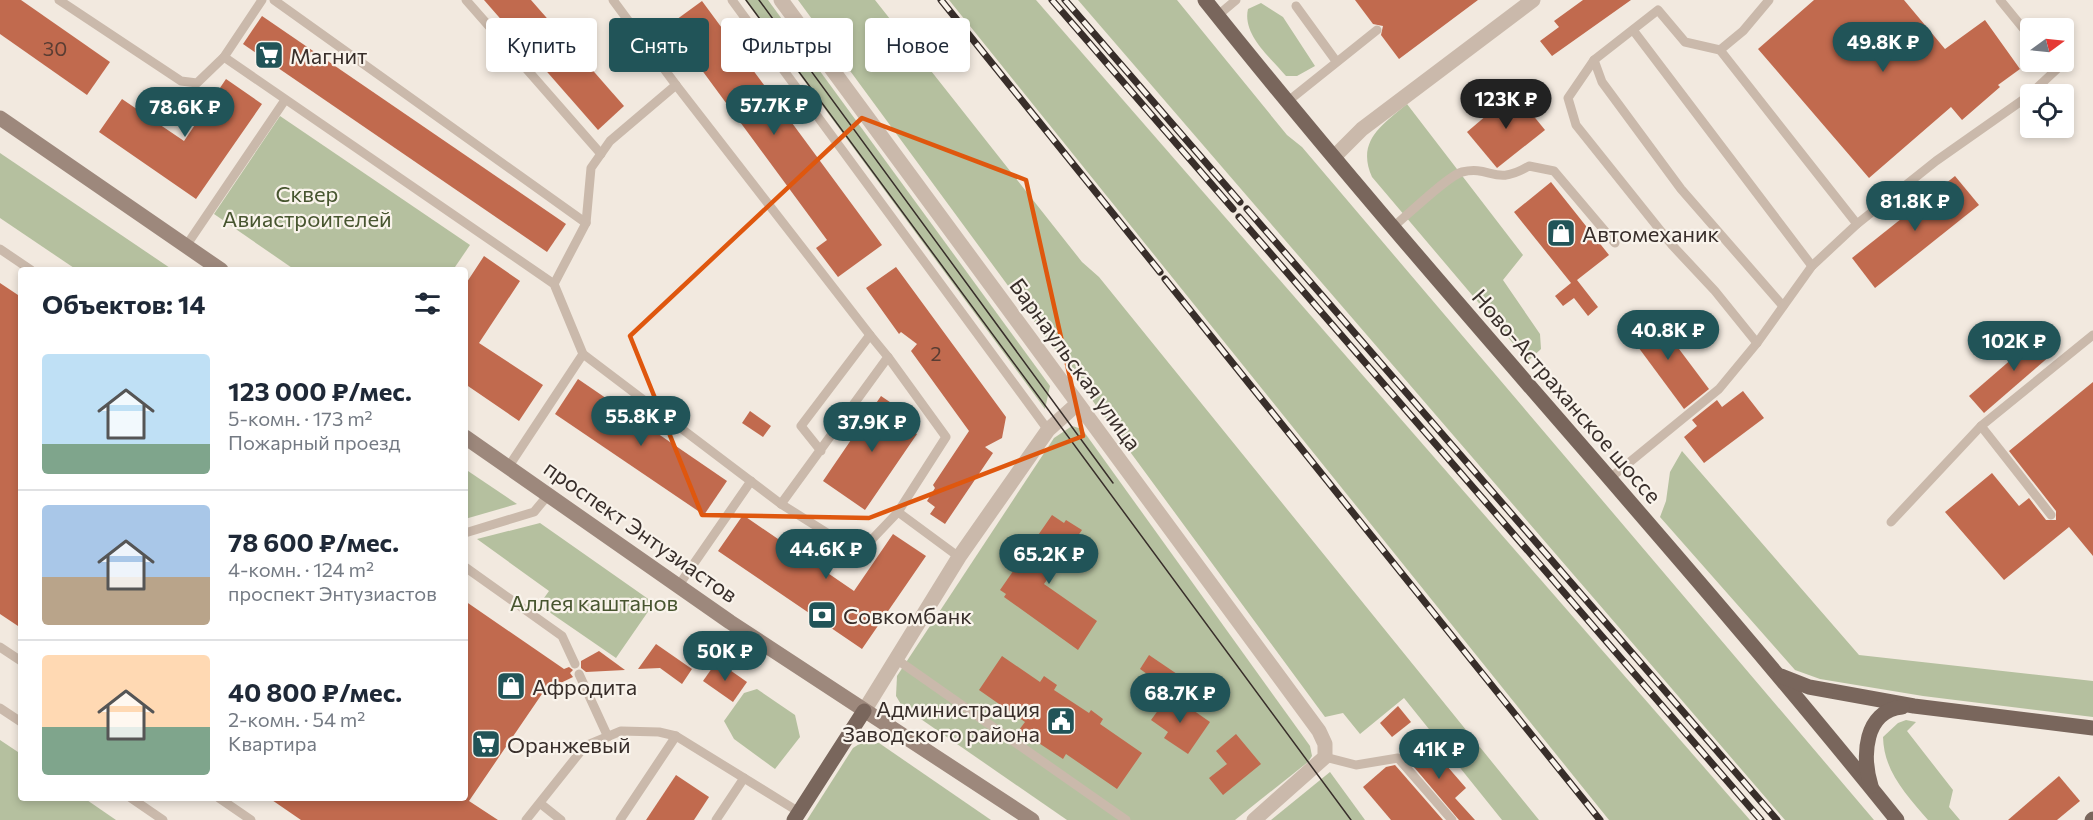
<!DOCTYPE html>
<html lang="ru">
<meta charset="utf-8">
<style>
:root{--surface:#fff;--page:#f6f6f7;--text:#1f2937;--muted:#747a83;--line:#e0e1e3;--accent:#215458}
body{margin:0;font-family:Commissioner,sans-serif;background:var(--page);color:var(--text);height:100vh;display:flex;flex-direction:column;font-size:22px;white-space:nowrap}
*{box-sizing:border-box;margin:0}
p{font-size:20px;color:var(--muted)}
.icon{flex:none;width:33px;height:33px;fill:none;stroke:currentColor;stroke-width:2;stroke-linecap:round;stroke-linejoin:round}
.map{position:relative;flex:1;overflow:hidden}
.details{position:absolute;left:18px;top:267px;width:450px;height:534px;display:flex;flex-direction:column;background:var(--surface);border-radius:6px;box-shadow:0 3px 9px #0003}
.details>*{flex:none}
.top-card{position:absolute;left:486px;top:18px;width:570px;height:54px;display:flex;gap:12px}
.needle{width:39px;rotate:75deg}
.fabs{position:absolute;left:2020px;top:18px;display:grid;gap:12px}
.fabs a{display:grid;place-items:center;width:54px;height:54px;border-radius:6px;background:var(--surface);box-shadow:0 3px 9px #0003;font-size:30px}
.price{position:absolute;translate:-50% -51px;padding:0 14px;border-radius:21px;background:var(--accent);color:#fff;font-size:20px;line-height:39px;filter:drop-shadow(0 2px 3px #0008)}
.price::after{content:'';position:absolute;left:50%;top:36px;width:18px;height:14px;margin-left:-9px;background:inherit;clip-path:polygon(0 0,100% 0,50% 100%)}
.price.on{background:#222;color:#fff}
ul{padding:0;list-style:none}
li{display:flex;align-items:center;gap:18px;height:150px;padding:0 24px}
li+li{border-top:2px solid var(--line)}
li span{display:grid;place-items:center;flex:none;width:168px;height:120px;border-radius:6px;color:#555}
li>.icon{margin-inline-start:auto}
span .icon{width:72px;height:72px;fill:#fffc;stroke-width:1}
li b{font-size:26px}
h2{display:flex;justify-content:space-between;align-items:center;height:72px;padding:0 24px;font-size:26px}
.tag{padding:0 21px;border-radius:6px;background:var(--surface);box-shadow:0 3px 9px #0003;font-size:21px;line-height:54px}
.tag.on{background:var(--accent);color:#fff}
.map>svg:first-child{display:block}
.green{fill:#b5c09f}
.building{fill:#c16a4e}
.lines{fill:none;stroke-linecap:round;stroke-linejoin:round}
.service{stroke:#cab9ab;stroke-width:9}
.minor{stroke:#cab9ab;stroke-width:15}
.tertiary{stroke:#cab9ab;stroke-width:15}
.secondary{stroke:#9d887c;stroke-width:15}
.primary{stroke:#79665c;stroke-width:15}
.tram{stroke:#382e2a;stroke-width:1.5}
.rail-casing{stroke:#382e2a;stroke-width:7}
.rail{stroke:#f9f3eb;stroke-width:4.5;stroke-dasharray:14;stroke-linecap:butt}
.marked{fill:none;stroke:#df570e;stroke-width:4.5;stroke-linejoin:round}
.labels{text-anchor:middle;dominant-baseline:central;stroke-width:4.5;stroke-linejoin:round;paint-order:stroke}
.number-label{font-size:20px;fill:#5a3d33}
.poi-label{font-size:22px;fill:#382e2a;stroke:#f9f3eb;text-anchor:start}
.park-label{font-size:22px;fill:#47552f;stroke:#f9f3eb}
.street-label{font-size:22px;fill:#382e2a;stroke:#f9f3eb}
</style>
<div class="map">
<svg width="2093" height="820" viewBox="0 0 2093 820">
<rect width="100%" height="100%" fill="#f2e9df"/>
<g class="green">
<path d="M 745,0 L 768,0 L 1050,386 L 1045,409 Z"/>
<path d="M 798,0 L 875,0 L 1082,262 L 1099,277 L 1539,820 L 1502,820 L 1404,698 L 1360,734 L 1343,713 L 1325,717 Z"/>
<path d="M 949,0 L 1036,0 L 1750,820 L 1609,820 Z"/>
<path d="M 1078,0 L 1177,0 L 1287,135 L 1302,147 L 1874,820 L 1785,820 Z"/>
<path d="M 1261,3 L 1283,17 L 1315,66 L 1297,76 L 1286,76 C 1271,58 1242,35 1248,9 Z"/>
<path d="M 1407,104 L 1523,255 L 1503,280 L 1540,334 L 1541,349 L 1528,361 L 1372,177 C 1356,141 1382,125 1407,104 Z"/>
<path d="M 280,116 L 470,245 L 453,270 L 295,270 L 214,214 Z"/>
<path d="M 0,153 L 173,270 L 77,270 L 0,218 Z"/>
<path d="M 1072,426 L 1082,429 L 1310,746 L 1312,756 L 1308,762 L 1235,820 L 1067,820 L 902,706 L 896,696 L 897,676 L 1054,438 Z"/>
<path d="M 1682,451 L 1859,655 L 2093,681 L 2093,717 L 1923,696 L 1820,679 L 1795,670 L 1660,517 L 1666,501 L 1670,472 Z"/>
<path d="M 465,469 L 517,504 L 465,519 Z"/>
<path d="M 540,523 L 654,603 L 616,658 L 539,605 L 549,591 L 477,539 Z"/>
<path d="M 757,689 L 795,715 L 800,737 L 775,769 L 734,739 L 724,721 L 744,693 Z"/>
<path d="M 1906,720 L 1916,722 L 1907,731 L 1953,790 L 1949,807 L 1960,820 L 1928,820 C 1906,794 1884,772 1883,737 L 1898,723 Z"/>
<path d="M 0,740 L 21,754 L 21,798 L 84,798 L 116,820 L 0,820 Z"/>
<path d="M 864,741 L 879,743 L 991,820 L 807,820 L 853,748 Z"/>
<path d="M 1330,772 L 1365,820 L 1271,820 Z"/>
</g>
<g class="building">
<path d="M 0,0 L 21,0 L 110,62 L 87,95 L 0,34 Z"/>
<path d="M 484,0 L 531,0 L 624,106 L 598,130 Z"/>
<path d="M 1355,0 L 1478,0 L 1399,59 L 1381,35 L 1383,26 L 1373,24 Z"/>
<path d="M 1583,0 L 1631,0 L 1552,56 L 1540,41 L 1559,27 L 1554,21 Z"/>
<path d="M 1814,0 L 1904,0 L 1945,49 L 1985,20 L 2020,69 L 1998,85 L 2000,87 L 1962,120 L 1951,107 L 1869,178 L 1758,49 Z"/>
<path d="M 702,1 L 882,245 L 838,277 L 816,248 L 827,240 L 690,54 L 679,62 L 658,33 Z"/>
<path d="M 262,16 L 566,224 L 547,252 L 243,44 Z"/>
<path d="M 226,79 L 262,104 L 196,199 L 99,132 L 122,99 L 184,141 Z"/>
<path d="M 1514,92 L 1545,130 L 1497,168 L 1467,132 Z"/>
<path d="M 1955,176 L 1979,205 L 1875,288 L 1852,258 Z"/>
<path d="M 1551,182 L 1609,255 L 1577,280 L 1598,307 L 1588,316 L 1574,298 L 1563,306 L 1555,296 L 1571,283 L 1514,212 Z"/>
<path d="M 484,256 L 520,281 L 479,343 L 543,385 L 519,421 L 465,384 L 465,285 Z"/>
<path d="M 896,267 L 1006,417 L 1002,438 L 985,447 L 993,453 L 945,524 L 930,514 L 935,507 L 927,501 L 935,488 L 933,485 L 969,431 L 911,351 L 917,344 L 901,332 L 899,334 L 866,288 Z"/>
<path d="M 0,283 L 21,297 L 21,628 L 0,614 Z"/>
<path d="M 1652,313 L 1709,389 L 1684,409 L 1627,332 Z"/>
<path d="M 2044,331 L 2059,348 L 1984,413 L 1969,396 Z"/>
<path d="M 578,379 L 727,481 L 704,515 L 555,414 Z"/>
<path d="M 2093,382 L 2093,556 L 2069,527 L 2004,580 L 1945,512 L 1992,473 L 2019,506 L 2029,498 L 2046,520 L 2056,520 L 2056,511 L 2009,451 Z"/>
<path d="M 1743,391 L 1764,418 L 1704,463 L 1684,437 L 1697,426 L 1692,420 L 1717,400 L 1722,407 Z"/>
<path d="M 881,396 L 915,419 L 909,428 L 917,434 L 865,510 L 823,481 Z"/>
<path d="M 750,411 L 771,426 L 763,437 L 742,423 Z"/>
<path d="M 743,515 L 854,591 L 893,534 L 926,556 L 862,649 L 718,551 Z"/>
<path d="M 1052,515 L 1064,523 L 1066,520 L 1082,530 L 1044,584 L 1097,621 L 1078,650 L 1004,597 L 1006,594 L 1000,590 Z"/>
<path d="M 465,601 L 564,669 L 569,667 L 573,670 L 570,673 L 573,677 L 544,691 L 469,801 L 498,820 L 301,820 L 269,798 L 465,798 Z"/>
<path d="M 656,644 L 692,669 L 682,684 L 660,668 L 638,669 Z"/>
<path d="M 599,651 L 625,670 L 586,672 L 581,668 L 581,661 Z"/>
<path d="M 1149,655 L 1177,674 L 1167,688 L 1140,669 Z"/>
<path d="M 1002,656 L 1040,682 L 1044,676 L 1057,685 L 1054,690 L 1089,713 L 1091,710 L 1103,719 L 1100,724 L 1142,753 L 1117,789 L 1066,754 L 1063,759 L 1019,730 L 1025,722 L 979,690 Z"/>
<path d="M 717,661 L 747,682 L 733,702 L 703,681 Z"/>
<path d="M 1170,694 L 1210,722 L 1188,754 L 1164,738 L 1168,732 L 1151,720 Z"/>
<path d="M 1398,706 L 1411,722 L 1392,737 L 1380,723 Z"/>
<path d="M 1236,734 L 1261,764 L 1223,795 L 1209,778 L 1227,764 L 1216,751 Z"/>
<path d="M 1413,744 L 1424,758 L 1433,750 L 1466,788 L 1455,798 L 1475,820 L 1459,820 L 1402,753 Z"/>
<path d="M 1395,765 L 1443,820 L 1391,820 L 1363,787 L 1386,767 Z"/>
<path d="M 676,775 L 709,797 L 694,820 L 646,820 Z"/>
<path d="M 2059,776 L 2080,801 L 2057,820 L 2008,820 Z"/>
</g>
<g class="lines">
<g class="service">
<path d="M 59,0 L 181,81 L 197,83 L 224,57 L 262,0"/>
<path d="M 274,0 L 586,223 L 554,284"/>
<path d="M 466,0 L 601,154"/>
<path d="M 732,0 L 1048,430"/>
<path d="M 2000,0 L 2031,38"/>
<path d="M 1296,6 L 1336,61"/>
<path d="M 1217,16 L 1236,0"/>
<path d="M 1633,30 L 1812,266"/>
<path d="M 1720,50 L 1857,224"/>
<path d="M 224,57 L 554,284 L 583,354 L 781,504 L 859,553 L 898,512"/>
<path d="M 1594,60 L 1602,82 L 1681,189 L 1783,306"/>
<path d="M 676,85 L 870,335"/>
<path d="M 1287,102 L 1377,30"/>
<path d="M 586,223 L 591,168 L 610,141 L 676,85 L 613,0"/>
<path d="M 1392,228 C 1405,217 1449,175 1462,172 C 1492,165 1494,187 1529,166 L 1554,171 L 1615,243"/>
<path d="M 186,246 L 285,100"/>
<path d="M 0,249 L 31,270"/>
<path d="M 1757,343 L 1715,291 L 1672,245 L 1576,125 L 1568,98 L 1594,60 L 1658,10 L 1685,42 L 1720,50 L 1743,31 L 1769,0"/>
<path d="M 888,357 L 946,437 L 898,512 L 959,557"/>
<path d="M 1981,426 L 2051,515"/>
<path d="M 509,466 L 583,354"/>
<path d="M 1609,479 L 1719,389 L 1757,343 L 1812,266 L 1857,224 L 1936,161 L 2027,97 L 2057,69 L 2051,62"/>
<path d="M 781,504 L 888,357 L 870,335 L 801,426 L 821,451"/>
<path d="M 1891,522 L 1981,426 L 2093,335"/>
<path d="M 465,533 L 534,512 L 549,494"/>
<path d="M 465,567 L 562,636 L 575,664"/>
<path d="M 679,585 L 751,481"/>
<path d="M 0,647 L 21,661"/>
<path d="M 896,659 L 1126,820"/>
<path d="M 579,674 L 608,737"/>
<path d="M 0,708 L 21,722"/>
<path d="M 1325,757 L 1356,765 L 1398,758 L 1452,820"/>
<path d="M 131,798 L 163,820"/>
<path d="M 219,798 L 251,820"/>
<path d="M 541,804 L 561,820"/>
<path d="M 526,820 L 585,746 L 621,731 L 659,732 L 676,736 L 799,812"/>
<path d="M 620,820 L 676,736"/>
<path d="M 716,820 L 744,778"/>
</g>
<g class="minor">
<path d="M 781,0 L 1319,731 L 1325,744 L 1325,757 L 1254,820"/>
<path d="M 864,711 L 959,557 L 1048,430 L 1077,404"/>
</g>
<path class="tertiary" d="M 1334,157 L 1362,129 L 1533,0"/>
<g class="secondary">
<path d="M 0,118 L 221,270"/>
<path d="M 465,437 L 730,622 L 1032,820"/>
</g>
<g class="primary">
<path d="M 1205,0 C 1428,280 1673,541 1897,820"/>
<path d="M 1781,676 L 1809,687 L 1914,706 L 2093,728"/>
<path d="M 1871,786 C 1862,756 1864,711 1902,707"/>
<path d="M 794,820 L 864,711"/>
<path d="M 2092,820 L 2093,819"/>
</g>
<g class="tram">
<path d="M 746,0 L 1351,820"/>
<path d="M 759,0 L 1113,483"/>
</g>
<g class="rail-casing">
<g id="rail">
<path d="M 941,0 L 1160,272"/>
<path d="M 1052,0 L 1233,209"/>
<path d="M 1065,0 L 1240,202"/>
<path d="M 1247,209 L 1777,820"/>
<path d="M 1239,217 L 1761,820"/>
<path d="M 1165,279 L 1600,820"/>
</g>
</g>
<use href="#rail" class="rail"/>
</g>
<path class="marked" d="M 862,118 L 1026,180 L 1083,436 L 869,518 L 702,515 L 630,336 Z"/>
<defs>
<g id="supermarket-square" transform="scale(1.5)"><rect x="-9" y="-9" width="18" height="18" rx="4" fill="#215458" stroke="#f9f3eb"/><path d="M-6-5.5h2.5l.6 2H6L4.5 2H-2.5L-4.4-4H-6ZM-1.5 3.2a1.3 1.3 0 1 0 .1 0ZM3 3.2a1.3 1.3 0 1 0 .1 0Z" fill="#fff"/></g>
<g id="shop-square" transform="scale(1.5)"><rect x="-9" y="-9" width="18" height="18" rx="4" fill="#215458" stroke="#f9f3eb"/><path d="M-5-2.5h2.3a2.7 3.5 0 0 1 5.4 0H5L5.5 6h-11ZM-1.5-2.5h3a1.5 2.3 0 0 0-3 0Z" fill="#fff"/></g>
<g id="bank-square" transform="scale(1.5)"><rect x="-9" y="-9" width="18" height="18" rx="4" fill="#215458" stroke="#f9f3eb"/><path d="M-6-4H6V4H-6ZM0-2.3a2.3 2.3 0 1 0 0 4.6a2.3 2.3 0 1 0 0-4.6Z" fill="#fff"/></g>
<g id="civic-square" transform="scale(1.5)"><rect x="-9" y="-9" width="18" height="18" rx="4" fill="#215458" stroke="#f9f3eb"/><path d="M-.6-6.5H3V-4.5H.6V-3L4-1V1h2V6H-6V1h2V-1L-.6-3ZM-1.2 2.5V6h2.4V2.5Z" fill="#fff"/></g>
</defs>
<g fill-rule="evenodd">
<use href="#supermarket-square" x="269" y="55"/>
<use href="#shop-square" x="1561" y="233"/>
<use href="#bank-square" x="822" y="615"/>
<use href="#shop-square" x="511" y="686"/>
<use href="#civic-square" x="1061" y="721"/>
<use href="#supermarket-square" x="486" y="744"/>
</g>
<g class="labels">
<g class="number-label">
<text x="55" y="48">30</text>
<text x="936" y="353">2</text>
</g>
<g class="poi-label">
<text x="290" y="55">Магнит</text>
<text x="1582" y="233">Автомеханик</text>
<text x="843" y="615">Совкомбанк</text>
<text x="532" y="686">Афродита</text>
<text x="1040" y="708" text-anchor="end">Администрация<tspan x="1040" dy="25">Заводского района</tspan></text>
<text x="507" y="744">Оранжевый</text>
</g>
<g class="park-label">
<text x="307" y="193">Сквер<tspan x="307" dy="25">Авиастроителей</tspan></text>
<text x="594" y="602">Аллея каштанов</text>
</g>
<g class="street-label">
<text transform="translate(1076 364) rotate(54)">Барнаульская улица</text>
<text transform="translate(1567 396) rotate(49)">Ново-Астраханское шоссе</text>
<text transform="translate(641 531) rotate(35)">проспект Энтузиастов</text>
</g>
</g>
</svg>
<div class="fabs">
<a><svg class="needle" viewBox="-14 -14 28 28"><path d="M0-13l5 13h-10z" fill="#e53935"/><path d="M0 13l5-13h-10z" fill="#747a83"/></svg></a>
<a><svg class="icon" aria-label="locate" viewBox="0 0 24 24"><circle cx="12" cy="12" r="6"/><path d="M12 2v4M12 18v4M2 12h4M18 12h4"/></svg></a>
</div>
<b class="price" style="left:1883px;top:73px">49.8K ₽</b>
<b class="price on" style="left:1506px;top:130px">123K ₽</b>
<b class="price" style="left:774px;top:136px">57.7K ₽</b>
<b class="price" style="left:185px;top:138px">78.6K ₽</b>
<b class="price" style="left:1915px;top:232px">81.8K ₽</b>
<b class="price" style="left:1668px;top:361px">40.8K ₽</b>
<b class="price" style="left:2014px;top:372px">102K ₽</b>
<b class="price" style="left:641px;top:447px">55.8K ₽</b>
<b class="price" style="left:872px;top:453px">37.9K ₽</b>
<b class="price" style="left:826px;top:580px">44.6K ₽</b>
<b class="price" style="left:1049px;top:585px">65.2K ₽</b>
<b class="price" style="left:725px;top:682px">50K ₽</b>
<b class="price" style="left:1180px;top:724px">68.7K ₽</b>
<b class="price" style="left:1439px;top:780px">41K ₽</b>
<div class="top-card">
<a class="tag">Купить</a>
<a class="tag on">Снять</a>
<a class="tag">Фильтры</a>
<a class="tag">Новое</a>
</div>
<section class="details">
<h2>Объектов: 14<svg class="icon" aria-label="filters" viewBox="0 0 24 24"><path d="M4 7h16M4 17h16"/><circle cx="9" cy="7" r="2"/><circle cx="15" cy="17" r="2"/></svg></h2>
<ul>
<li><span style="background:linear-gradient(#bfe0f5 75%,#7fa58c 0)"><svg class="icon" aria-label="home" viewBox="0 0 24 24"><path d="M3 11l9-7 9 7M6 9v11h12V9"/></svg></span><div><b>123 000 ₽/мес.</b><p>5-комн. · 173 m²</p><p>Пожарный проезд</p></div></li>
<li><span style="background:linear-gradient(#a9c7e8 60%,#b9a48a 0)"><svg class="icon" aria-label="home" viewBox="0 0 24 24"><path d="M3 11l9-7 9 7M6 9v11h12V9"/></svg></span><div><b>78 600 ₽/мес.</b><p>4-комн. · 124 m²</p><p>проспект Энтузиастов</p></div></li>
<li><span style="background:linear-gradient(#ffd9b3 60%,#7fa58c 0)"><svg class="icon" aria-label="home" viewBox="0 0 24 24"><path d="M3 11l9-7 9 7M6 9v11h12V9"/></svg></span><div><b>40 800 ₽/мес.</b><p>2-комн. · 54 m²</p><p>Квартира</p></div></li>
</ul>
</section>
</div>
